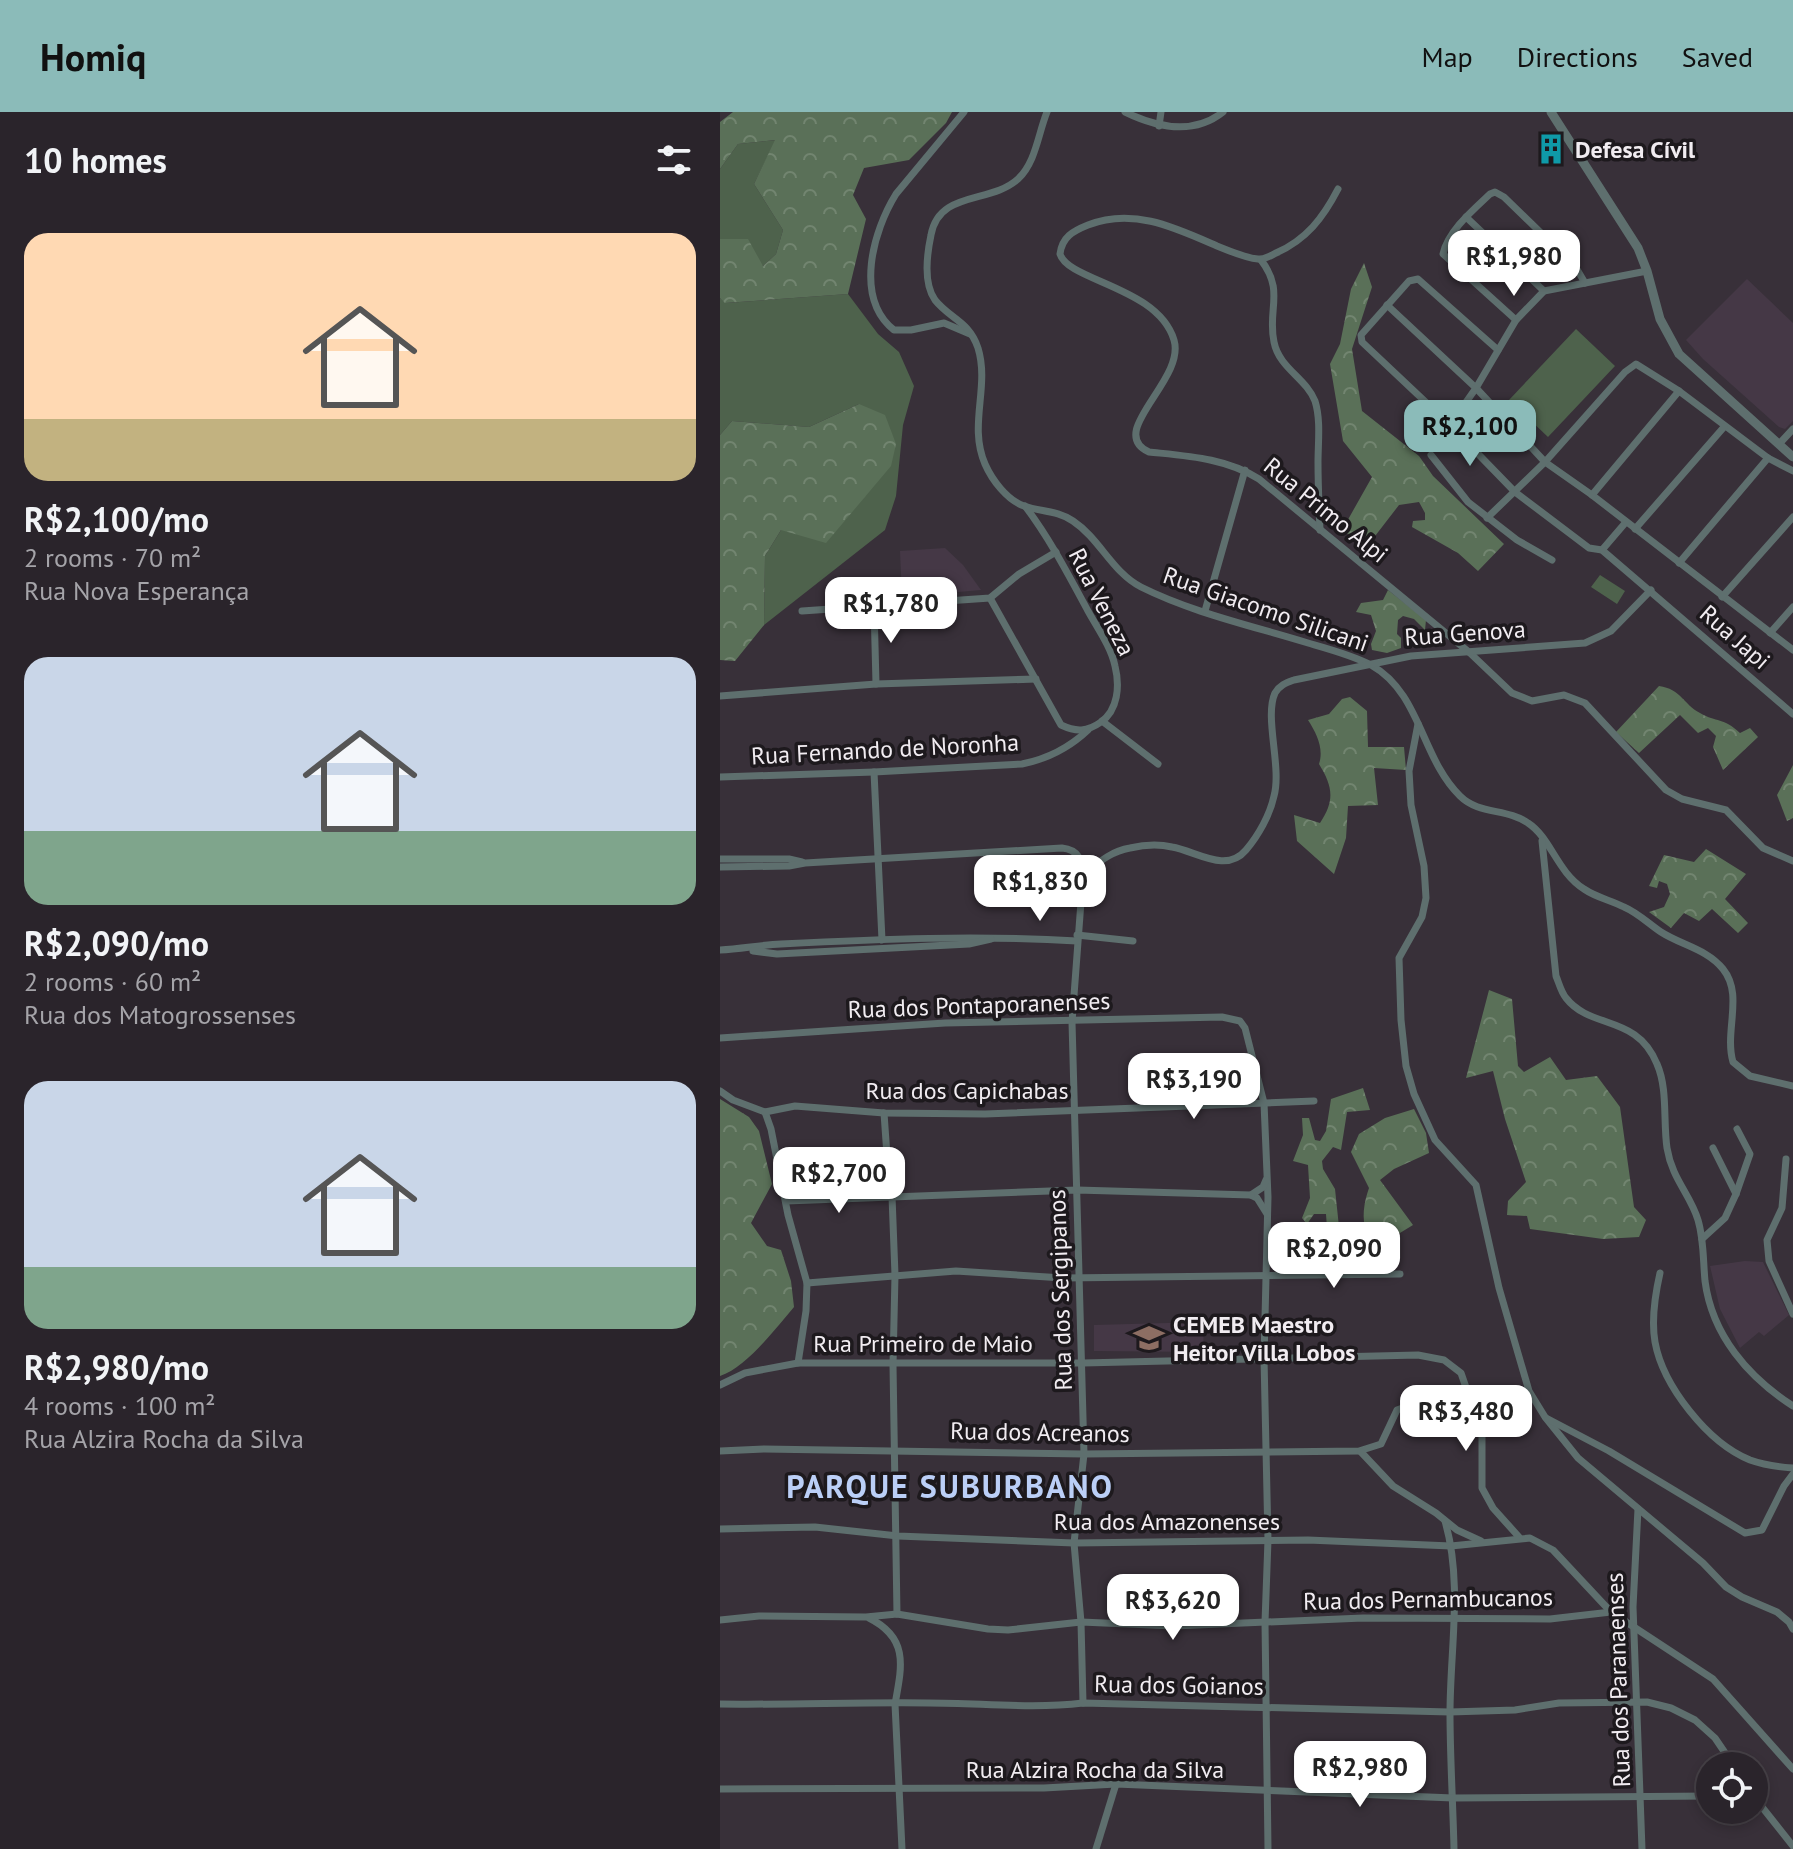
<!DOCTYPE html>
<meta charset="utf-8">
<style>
:root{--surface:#2a242b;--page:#322c33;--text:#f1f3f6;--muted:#a5a4a9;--line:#464147;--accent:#8bbbb9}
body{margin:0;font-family:"PT Sans",sans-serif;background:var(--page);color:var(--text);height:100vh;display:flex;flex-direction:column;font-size:30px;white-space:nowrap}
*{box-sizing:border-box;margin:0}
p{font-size:26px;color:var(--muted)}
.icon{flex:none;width:44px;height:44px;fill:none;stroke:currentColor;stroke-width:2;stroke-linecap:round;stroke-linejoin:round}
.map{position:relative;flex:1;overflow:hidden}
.panel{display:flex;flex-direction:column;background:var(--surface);width:720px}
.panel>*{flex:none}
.controls{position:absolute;left:976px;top:1640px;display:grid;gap:16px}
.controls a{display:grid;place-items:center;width:72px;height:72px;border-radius:50%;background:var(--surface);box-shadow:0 4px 12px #0003,0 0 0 2px var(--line);font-size:40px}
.price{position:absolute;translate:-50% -68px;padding:0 18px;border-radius:16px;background:#fff;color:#222;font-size:26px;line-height:52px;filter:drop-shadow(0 2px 4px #0008)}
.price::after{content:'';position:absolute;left:50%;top:48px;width:24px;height:18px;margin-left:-12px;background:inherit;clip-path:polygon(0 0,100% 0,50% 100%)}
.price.active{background:var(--accent);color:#111}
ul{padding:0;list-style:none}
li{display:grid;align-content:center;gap:16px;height:424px;padding:0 24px}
li span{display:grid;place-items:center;height:248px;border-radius:24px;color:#555}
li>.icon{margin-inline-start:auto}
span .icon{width:144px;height:144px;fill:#fffc;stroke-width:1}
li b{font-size:34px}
h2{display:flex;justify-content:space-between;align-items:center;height:96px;padding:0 24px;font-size:34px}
header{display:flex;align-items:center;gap:48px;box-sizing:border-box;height:112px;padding:0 40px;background:var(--accent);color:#111}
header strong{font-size:38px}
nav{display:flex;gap:44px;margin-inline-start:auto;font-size:28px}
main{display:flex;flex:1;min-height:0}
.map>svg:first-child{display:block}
.built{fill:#453846}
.grass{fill:#4e624c}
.forest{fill:url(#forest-crowns)}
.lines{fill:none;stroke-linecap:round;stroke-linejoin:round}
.minor{stroke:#5e6f6e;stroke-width:7}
.tertiary{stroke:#5e6f6e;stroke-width:9}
.labels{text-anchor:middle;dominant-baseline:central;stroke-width:7;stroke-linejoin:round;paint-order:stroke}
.poi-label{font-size:24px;font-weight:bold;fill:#f1ecf1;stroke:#1d191d;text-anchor:start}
.street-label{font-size:24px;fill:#f1ecf1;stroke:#1d191d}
.district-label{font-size:32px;font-weight:bold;letter-spacing:2px;fill:#bbcff7;stroke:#1d191d}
</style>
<header>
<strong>Homiq</strong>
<nav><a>Map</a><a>Directions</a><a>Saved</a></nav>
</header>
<main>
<section class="panel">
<h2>10 homes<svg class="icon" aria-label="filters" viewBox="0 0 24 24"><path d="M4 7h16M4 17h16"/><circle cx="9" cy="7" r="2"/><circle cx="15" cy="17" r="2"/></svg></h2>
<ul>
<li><span style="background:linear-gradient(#ffd9b3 75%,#c2b280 0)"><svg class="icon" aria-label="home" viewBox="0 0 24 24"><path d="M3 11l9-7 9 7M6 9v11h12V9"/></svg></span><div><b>R$2,100/mo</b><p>2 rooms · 70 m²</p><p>Rua Nova Esperança</p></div></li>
<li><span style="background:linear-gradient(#c9d6e8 70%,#7fa58c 0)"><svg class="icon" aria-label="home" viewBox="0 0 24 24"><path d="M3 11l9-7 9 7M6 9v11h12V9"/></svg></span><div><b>R$2,090/mo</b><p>2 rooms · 60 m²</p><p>Rua dos Matogrossenses</p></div></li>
<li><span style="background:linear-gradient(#c9d6e8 75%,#7fa58c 0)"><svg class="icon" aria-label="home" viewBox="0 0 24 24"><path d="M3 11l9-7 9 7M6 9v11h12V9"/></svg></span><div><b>R$2,980/mo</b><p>4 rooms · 100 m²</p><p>Rua Alzira Rocha da Silva</p></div></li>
</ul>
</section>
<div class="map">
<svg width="1073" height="1737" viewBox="0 0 1073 1737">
<defs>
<pattern id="forest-crowns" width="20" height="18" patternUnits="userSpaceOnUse" patternTransform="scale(2)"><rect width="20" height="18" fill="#5a7058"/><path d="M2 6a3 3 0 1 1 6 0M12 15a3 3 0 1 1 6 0" fill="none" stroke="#728570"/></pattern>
</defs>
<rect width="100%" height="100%" fill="#383039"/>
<g class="built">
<path d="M 1027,167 L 1073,211 L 1073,309 L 1065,317 L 1059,315 L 983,247 L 966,228 Z"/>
<path d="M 225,436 L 243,453 L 261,478 L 182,485 L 180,439 Z"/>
<path d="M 1025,1149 L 1043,1150 L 1069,1203 L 1044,1224 L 1039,1220 L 1020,1236 L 1000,1197 L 990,1154 Z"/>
<path d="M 484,1210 L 483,1240 L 374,1239 L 374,1213 Z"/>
</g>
<g class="grass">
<path d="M 56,28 L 34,72 L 63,118 L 56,142 L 43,154 L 0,127 L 0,57 L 18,32 Z"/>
<path d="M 128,182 L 158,222 L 179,240 L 194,274 L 183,313 L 176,384 L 165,418 L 44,513 L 45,444 L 139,292 L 89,315 L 12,309 L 0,323 L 0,186 L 6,191 Z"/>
<path d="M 856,217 L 895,254 L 828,325 L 789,288 Z"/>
<path d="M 880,463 L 905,479 L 897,492 L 871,475 Z"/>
</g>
<g class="forest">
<path d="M 13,0 L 232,0 L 226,11 L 189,48 L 144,56 L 133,83 L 146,107 L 128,182 L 5,191 L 0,186 L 0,127 L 28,127 L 43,154 L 56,142 L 63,118 L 34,72 L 55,28 L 18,32 L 0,57 L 0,10 Z"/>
<path d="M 644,151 L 652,175 L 632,237 L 642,299 L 699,344 L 713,364 L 784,432 L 758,459 L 738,441 L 692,415 L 693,409 L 705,408 L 705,401 L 699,390 L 679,393 L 652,428 L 621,420 L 652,365 L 623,329 L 610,252 L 620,232 L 631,177 Z"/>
<path d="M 139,292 L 165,303 L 176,332 L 171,354 L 106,431 L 61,418 L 45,444 L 44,513 L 15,549 L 0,548 L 0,323 L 12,309 L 89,315 Z"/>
<path d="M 668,478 L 706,508 L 705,518 L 694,507 L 683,504 L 678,508 L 677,522 L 681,526 L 681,536 L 667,541 L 652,538 L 651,532 L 656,519 L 651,503 L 636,500 L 641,491 L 663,488 Z"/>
<path d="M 939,574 C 961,577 963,592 980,601 C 997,611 1003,605 1020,621 L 1030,616 L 1038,625 L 1003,658 L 993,635 L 996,624 L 988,616 L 978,621 L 960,603 L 919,641 L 896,620 Z"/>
<path d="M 630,585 L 647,599 L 648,635 L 684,635 L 686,658 L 654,656 L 658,693 L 628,694 L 626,726 L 614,762 L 577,729 L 574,703 L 600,711 C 615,688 613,675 599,652 C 604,637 597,622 588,608 L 609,602 L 622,587 Z"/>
<path d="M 1073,653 L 1073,706 L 1067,709 L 1057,683 Z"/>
<path d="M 986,737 L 1026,762 L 1005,787 L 1028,811 L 1018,821 L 992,797 L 979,809 L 964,801 L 951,816 L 929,800 L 944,795 L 950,782 L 947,772 L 939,769 L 937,776 L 929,774 L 944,743 L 974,750 Z"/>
<path d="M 769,878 L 792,887 L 798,954 L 804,960 L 830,945 L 846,968 L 877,964 L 900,995 L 914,1095 L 926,1108 L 919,1125 L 883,1127 L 810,1117 L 807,1104 L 787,1103 L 788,1089 L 806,1070 L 785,1007 L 773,959 L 746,966 Z"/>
<path d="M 643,976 L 650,998 L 627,1000 L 621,1038 L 613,1035 L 602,1049 L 603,1057 L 615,1077 L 619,1115 L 607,1116 L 606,1102 L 594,1102 L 587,1112 L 582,1106 L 590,1086 L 588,1053 L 573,1049 L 583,1023 L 582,1006 L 589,1006 L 595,1028 L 600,1029 L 606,1019 L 611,987 Z"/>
<path d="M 0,987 L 29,1005 L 39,1019 L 52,1072 L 31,1111 L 47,1134 L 61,1138 L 71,1169 L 74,1195 C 56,1216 26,1256 0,1264 Z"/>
<path d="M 694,997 L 706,1021 L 709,1041 L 674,1057 L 660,1068 L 693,1113 L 675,1124 L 647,1121 C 641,1107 644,1090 649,1076 L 631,1040 L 639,1022 L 665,1006 Z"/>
</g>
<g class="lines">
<g class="minor">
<path d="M 244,0 L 176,82 C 153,119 134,186 174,218 L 191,218 L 224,211 L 250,222"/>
<path d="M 327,0 C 318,22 316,50 298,67 C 271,92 219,78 211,123 C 207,142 203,171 215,188 C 230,207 249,209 258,236 C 270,275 248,313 265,352 C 272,368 287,388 304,394 C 321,400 337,398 353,409 C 380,427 392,460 421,475 C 473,501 533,514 588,531 C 609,537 632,543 651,553 C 701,581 701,646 740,684 C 759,703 787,696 808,711 C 831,726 837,760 864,777 C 877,786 891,788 904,795 C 918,801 929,812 941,820 C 961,833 987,837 1003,857 C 1024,883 1004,919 1013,950 L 1030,964 L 1073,974"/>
<path d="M 405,0 C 436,15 473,24 503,0"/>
<path d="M 439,14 L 441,0"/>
<path d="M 618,77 C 603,106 586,128 556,141 C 550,144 544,148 538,147 C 525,146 510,139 497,134 C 456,116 413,95 368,113 C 353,119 342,125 340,142 C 348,169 438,175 454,228 C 466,268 385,320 429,340 C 467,344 506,346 539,367 L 750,541 L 792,581 L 812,589 L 844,583 L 865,591 L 946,678 L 962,687 L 1006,698 L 1043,736 L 1073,749"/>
<path d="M 746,105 L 824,179"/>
<path d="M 541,148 C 565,179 547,198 554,230 C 559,256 586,266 595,289 C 601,308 598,331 598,350 C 598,373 599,395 600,418"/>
<path d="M 667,193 L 756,276 L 825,350 L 872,383 L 1073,538"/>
<path d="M 796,208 L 723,142 C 728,119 753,98 770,82 L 775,80 L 784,85 L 855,154 L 865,171"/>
<path d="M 778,238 L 698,167 L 689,169 L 641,223 L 642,230 L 730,313 L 795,380 L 869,436 L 882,438 L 1073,602"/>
<path d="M 730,313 L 756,276 L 796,208 L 824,179 L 927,159"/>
<path d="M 1060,331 L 1073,317"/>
<path d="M 711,343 L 748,390 L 797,428 L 832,448"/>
<path d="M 872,383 L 959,279"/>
<path d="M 767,406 L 825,350 L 905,260 L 916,252 L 959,279 L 1048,346 L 1073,359"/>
<path d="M 915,417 L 1004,315"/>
<path d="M 882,438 L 906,410"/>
<path d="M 959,451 L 1048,346"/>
<path d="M 1002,485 L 1073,405"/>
<path d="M 270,486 L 341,613 C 356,620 367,620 381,610 C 398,598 400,574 395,554 C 391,535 378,517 368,499 C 349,464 330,427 305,394"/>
<path d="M 154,494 L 156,572"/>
<path d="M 82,499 L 270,486 L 299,462 L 336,440"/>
<path d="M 485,499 L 525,358"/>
<path d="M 1050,521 L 1073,495"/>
<path d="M 0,584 L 156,572 L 316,567"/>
<path d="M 382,609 L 438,652"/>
<path d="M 698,612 L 689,659 L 691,693 L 704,754 L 706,786 L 702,805 L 679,846 L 681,908 L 686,954 L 694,982 L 715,1028 L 756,1073 L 779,1176 L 809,1279 L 825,1305 L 858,1346 L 983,1451 L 1006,1475 L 1022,1485 L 1057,1500 L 1069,1510 L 1073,1517"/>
<path d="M 154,660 L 162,828"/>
<path d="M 0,665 L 154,660 L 302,652 C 327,647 349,636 368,618"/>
<path d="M 822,729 L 836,864 C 839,871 841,880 846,886 C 871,918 917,902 937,952 C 948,977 943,1009 947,1036 C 952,1067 970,1082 978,1108 C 984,1128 983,1148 985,1169 C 992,1223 1028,1265 1073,1294"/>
<path d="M 0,747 L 69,747 L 82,750"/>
<path d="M 0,755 L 69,754 L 85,751 L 342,736 C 359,738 361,747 363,763 L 352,910 L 364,1342 L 354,1431 L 361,1510 L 363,1591"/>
<path d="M 363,763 C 378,751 391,739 410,736 C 423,733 439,732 452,735 C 476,739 506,762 526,738 C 538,724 550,703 554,684 C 562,655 544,605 555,581 C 560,573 566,571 574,568 L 691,544 L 865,531 L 891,519 L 931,478"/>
<path d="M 357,823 L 413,829"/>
<path d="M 0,838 C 21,837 40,833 61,832 C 160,827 258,823 357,829"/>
<path d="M 33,839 L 57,842 L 249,832 L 271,827"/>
<path d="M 0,926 L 225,911 L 502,905 L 520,909 L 525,916 L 544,991 L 548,1085 L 544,1246 L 548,1428 L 545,1510 L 548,1737"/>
<path d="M 0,979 L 13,988 L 45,1000 L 51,1017 L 68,1103 L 87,1171 L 86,1199 L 78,1251"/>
<path d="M 45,1000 L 75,994 L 164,1001 L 265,1002 L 594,989"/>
<path d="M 164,1001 L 169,1072 L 172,1084 L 175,1163 L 173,1253 L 177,1502"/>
<path d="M 993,1036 L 1016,1082"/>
<path d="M 1066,1047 L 1062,1096 L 1047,1128 L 1049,1149 L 1073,1202"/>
<path d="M 546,1068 L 543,1075 L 531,1083 L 537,1086 L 547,1102"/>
<path d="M 66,1089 L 357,1078 L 531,1083"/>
<path d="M 982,1127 L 1005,1106 L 1016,1082 L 1030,1042 L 1017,1017"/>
<path d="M 940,1161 C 935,1183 931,1207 935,1230 C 943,1274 988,1331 1030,1348 C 1044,1353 1058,1355 1073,1356"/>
<path d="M 87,1171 L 236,1159 L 343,1166 L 680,1162"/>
<path d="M 0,1273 L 25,1261 L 78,1251 L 363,1251 L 698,1243 L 724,1248 L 741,1261 L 762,1322 L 762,1376 L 773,1396 L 799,1425"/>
<path d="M 828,1307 L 889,1339 L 1025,1421 L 1042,1418 L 1064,1374 L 1073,1362"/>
<path d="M 0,1339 L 44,1337 L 364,1342 L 639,1339 L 661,1332 L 677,1298 C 697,1290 727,1296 750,1291"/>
<path d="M 641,1340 L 673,1374 L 716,1401 L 737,1418 L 761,1429"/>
<path d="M 918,1397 L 913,1495 L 922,1737"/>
<path d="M 725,1409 C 743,1471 730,1537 730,1601 C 730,1646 733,1692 734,1737"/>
<path d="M 0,1417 L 95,1415 L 178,1424 L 354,1431 L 588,1428 L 731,1434 L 810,1426 L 833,1438 L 891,1500 L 993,1567 L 1073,1657"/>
<path d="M 149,1506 C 189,1526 182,1554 175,1592 L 182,1737"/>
<path d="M 0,1508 L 39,1504 L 146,1505 L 177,1502 L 268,1517 L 288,1518 L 361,1510 L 454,1514 L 643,1506 L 830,1507 L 891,1500"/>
<path d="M 0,1592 C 70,1593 139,1590 209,1591 C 261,1591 312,1597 363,1591 L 730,1600 L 795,1598 L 839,1591 L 927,1590 L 951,1596 L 975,1608 L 995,1626 L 1014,1654"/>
<path d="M 0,1677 L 324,1676 L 396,1672 L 733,1686 L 990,1684"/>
<path d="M 1034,1685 L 1073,1734"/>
<path d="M 376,1737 L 396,1672"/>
</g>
<path class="tertiary" d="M 831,0 L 918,136 L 927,159 L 940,207 L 959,242 L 1073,345"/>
</g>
<defs>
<g id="building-bare" transform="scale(2.4)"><path d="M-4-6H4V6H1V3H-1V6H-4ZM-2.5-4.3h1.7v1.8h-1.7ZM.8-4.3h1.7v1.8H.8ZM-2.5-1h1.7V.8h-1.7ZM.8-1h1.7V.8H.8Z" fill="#0f9aa8" stroke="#1d191d" stroke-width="2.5" paint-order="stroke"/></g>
<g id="school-bare" transform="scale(2.4)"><path d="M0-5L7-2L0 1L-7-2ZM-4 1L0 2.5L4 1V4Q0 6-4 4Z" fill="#8d6e63" stroke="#1d191d" stroke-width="2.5" paint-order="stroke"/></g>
</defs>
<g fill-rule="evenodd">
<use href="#building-bare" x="831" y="37"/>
<use href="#school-bare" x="429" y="1226"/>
</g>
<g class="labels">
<g class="poi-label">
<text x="855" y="37">Defesa Cívil</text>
<text x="453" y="1212">CEMEB Maestro<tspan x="453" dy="28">Heitor Villa Lobos</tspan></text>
</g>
<g class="street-label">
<text transform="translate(606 398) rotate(39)">Rua Primo Alpi</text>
<text transform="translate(382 490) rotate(63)">Rua Veneza</text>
<text transform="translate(546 497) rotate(19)">Rua Giacomo Silicani</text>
<text transform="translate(745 521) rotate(-4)">Rua Genova</text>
<text transform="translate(1015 525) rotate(41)">Rua Japi</text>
<text transform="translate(165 637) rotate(-3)">Rua Fernando de Noronha</text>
<text transform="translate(259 893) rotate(-2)">Rua dos Pontaporanenses</text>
<text x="247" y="978">Rua dos Capichabas</text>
<text transform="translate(340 1178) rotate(-92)">Rua dos Sergipanos</text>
<text x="203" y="1231">Rua Primeiro de Maio</text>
<text transform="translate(320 1320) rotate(1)">Rua dos Acreanos</text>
<text x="447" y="1409">Rua dos Amazonenses</text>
<text transform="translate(708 1487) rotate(-1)">Rua dos Pernambucanos</text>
<text transform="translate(898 1568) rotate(-92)">Rua dos Paranaenses</text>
<text transform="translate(459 1573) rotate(1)">Rua dos Goianos</text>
<text x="375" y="1657">Rua Alzira Rocha da Silva</text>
</g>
<g class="district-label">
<text x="230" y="1374">PARQUE SUBURBANO</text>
</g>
</g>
</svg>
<div class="controls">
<a><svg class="icon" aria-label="locate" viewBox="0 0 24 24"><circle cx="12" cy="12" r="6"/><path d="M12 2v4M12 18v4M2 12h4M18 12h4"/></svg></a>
</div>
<b class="price" style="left:794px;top:186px">R$1,980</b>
<b class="price active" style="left:750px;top:356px">R$2,100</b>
<b class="price" style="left:171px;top:533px">R$1,780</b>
<b class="price" style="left:320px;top:811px">R$1,830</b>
<b class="price" style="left:474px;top:1009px">R$3,190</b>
<b class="price" style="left:119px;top:1103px">R$2,700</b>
<b class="price" style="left:614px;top:1178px">R$2,090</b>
<b class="price" style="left:746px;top:1341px">R$3,480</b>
<b class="price" style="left:453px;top:1530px">R$3,620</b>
<b class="price" style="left:640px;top:1697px">R$2,980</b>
</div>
</main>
